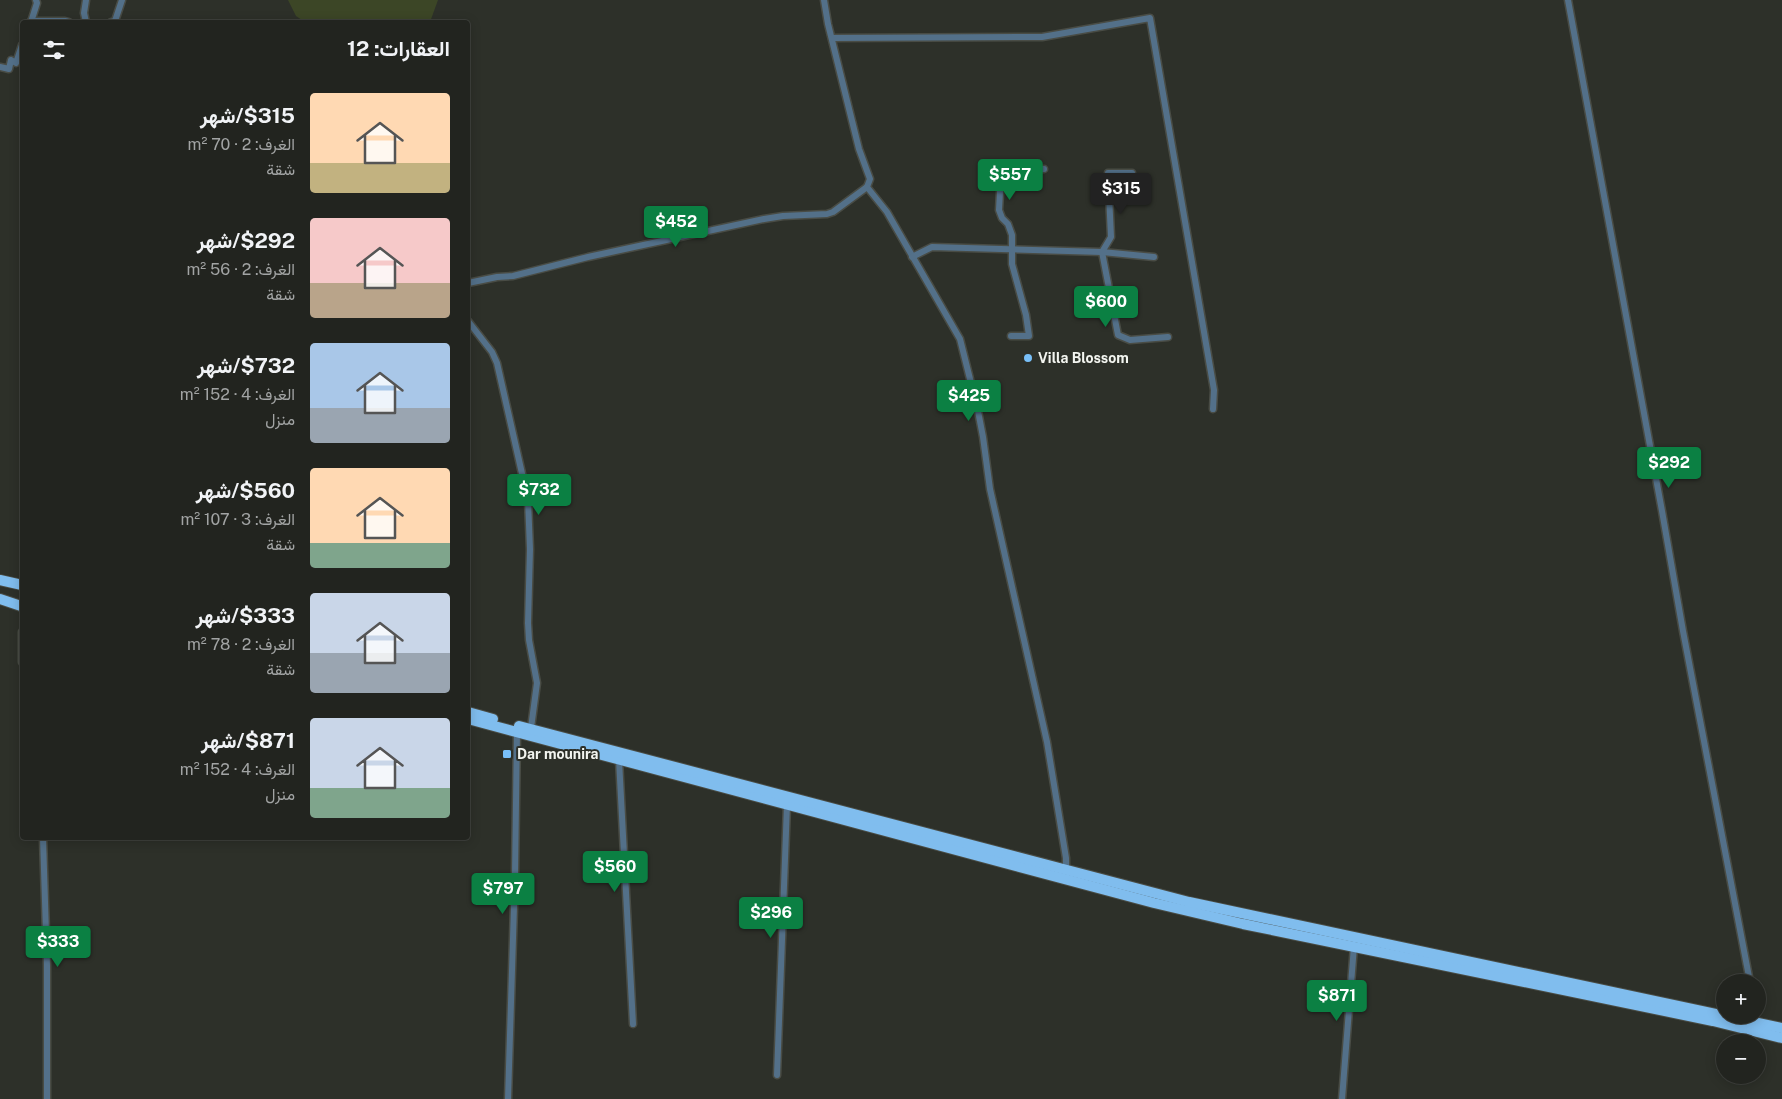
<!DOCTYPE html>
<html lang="ar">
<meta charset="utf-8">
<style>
:root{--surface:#22241f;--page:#2a2c28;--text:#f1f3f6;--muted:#a2a4a4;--line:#3f413d;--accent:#0b8043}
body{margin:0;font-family:"Public Sans",Vazirmatn,sans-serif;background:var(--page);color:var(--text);direction:rtl;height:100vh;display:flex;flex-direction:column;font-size:19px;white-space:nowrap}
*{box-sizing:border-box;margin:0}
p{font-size:16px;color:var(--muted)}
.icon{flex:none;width:28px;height:28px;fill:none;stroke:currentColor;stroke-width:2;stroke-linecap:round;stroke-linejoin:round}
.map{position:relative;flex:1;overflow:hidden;direction:ltr}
.sheet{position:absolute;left:20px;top:20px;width:450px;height:820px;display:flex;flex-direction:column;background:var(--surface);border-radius:5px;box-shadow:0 2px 12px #0003,0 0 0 1px var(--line);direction:rtl}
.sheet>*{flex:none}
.tools{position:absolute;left:1716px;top:974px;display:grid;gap:10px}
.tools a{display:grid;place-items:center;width:50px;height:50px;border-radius:50%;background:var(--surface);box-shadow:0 2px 12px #0003,0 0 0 1px var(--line);font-size:25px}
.price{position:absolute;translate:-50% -42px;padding:0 11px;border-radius:5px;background:var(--accent);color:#fff;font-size:16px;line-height:32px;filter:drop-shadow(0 1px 2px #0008)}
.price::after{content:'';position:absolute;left:50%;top:30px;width:15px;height:11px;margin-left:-8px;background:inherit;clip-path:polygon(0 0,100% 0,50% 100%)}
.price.active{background:#222;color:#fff}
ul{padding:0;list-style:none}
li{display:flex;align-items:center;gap:15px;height:125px;padding:0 20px}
li span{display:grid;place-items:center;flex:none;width:140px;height:100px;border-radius:5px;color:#555}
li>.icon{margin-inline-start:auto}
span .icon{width:60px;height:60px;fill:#fffc;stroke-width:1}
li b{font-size:21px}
h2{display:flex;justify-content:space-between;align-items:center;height:60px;padding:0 20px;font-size:21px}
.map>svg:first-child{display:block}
.green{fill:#3c4626}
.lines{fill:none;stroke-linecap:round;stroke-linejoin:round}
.minor-casing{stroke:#494c45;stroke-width:9}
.trunk-casing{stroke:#494c45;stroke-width:12}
.minor{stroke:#537089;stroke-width:6}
.trunk{stroke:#80bdee;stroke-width:10}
.poi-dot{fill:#78bff8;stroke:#2d3029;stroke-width:2}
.labels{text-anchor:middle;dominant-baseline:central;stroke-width:4;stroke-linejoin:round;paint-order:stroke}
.poi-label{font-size:14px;font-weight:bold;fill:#f3f5f0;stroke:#2d3029;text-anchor:start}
</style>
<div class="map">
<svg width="1782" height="1099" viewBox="0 0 1782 1099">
<rect width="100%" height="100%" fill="#2d3029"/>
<path class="green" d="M 288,0 L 438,0 L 430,22 L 305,22 L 296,16 Z"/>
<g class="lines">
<g class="minor-casing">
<g id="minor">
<path d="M 86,0 L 84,13 L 86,22"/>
<path d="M 824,0 L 828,24 L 859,149 L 870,179 L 867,187 L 887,212 L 960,339 L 978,411 L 983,437 L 990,489 L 1047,742 L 1066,858 L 1066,870"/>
<path d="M 1568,0 L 1662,511 L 1683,631 L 1750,982"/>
<path d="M 31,21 L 65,21 L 69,22"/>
<path d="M 31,22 L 37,3 L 36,0"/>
<path d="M 111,22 L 115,21 L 122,0"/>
<path d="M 832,38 L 1042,37 L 1150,18 L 1214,390 L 1213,409"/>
<path d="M 0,67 L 9,69 L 11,60 L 16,63 L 22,45"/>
<path d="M 1132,173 L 1108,173 L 1111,237 L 1102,252 L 1118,335 L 1130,340 L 1168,337"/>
<path d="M 912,257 L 932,247 L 1102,252 L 1154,257"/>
<path d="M 468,283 L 497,277 L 513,276 L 588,257 L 764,219 L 783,216 L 827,214 L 833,212 L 867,187"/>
<path d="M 468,321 L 492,352 L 497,363 L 528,500 L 530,549 L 528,623 L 529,640 L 537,683 L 531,728"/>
<path d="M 1011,336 L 1029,336 L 1026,315 L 1012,264 L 1012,235 L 1008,224 L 1002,218 L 999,210 L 1001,174 L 1007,170 L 1044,169"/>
<path d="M 22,632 L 22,662"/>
<path d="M 619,760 L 633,1024"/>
<path d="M 43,838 L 47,965 L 47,1099"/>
<path d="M 777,1075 L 787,805"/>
<path d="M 508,1099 L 515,874 L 517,732"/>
<path d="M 1342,1099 L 1354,946"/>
</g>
</g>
<g class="trunk-casing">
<g id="trunk">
<path d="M 0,580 L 22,585"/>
<path d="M 0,599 L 21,606"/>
<path d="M 468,712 L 493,719"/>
<path d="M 468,719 L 1154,903 L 1243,924 L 1713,1021 L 1782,1038"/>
<path d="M 519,726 L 1189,902 L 1782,1028"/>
</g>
</g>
<use href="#minor" class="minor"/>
<use href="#trunk" class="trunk"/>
</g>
<g class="poi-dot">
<circle cx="1028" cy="358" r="5"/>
<rect x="502" y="749" width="10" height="10" rx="2.5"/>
</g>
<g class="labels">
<g class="poi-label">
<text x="1038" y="358">Villa Blossom</text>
<text x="517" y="754">Dar mounira</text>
</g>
</g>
</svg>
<div class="tools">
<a>+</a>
<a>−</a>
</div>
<b class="price" style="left:1010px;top:201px">$557</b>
<b class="price active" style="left:1121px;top:215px">$315</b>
<b class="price" style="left:676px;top:248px">$452</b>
<b class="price" style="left:1106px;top:328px">$600</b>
<b class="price" style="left:969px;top:422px">$425</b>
<b class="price" style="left:1669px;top:489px">$292</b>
<b class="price" style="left:539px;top:516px">$732</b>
<b class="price" style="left:615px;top:893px">$560</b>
<b class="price" style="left:503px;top:915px">$797</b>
<b class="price" style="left:771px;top:939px">$296</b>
<b class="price" style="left:58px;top:968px">$333</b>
<b class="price" style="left:1337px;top:1022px">$871</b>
<section class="sheet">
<h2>العقارات: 12<svg class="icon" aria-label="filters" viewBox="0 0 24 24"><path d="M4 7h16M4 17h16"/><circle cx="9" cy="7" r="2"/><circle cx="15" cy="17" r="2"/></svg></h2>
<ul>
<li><span style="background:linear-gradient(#ffd9b3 70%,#c2b280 0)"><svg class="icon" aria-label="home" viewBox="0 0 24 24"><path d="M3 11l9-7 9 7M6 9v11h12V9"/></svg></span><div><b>$315/شهر</b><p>الغرف: 2 · 70 m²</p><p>شقة</p></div></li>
<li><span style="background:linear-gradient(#f6c9c9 65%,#b9a48a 0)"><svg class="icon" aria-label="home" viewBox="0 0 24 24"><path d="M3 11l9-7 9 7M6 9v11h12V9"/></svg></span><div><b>$292/شهر</b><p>الغرف: 2 · 56 m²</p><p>شقة</p></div></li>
<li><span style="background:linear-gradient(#a9c7e8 65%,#9aa5b1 0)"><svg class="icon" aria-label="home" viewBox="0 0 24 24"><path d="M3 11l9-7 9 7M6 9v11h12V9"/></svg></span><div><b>$732/شهر</b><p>الغرف: 4 · 152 m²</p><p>منزل</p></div></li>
<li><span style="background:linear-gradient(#ffd9b3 75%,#7fa58c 0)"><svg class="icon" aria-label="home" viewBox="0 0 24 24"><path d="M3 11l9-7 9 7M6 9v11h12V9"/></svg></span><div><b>$560/شهر</b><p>الغرف: 3 · 107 m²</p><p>شقة</p></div></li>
<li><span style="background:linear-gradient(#c9d6e8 60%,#9aa5b1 0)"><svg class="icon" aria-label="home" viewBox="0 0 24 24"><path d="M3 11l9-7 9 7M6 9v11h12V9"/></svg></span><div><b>$333/شهر</b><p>الغرف: 2 · 78 m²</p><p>شقة</p></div></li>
<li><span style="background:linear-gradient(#c9d6e8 70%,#7fa58c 0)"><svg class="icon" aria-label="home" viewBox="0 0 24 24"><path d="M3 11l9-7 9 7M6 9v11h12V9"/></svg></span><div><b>$871/شهر</b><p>الغرف: 4 · 152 m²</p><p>منزل</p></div></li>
</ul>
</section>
</div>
